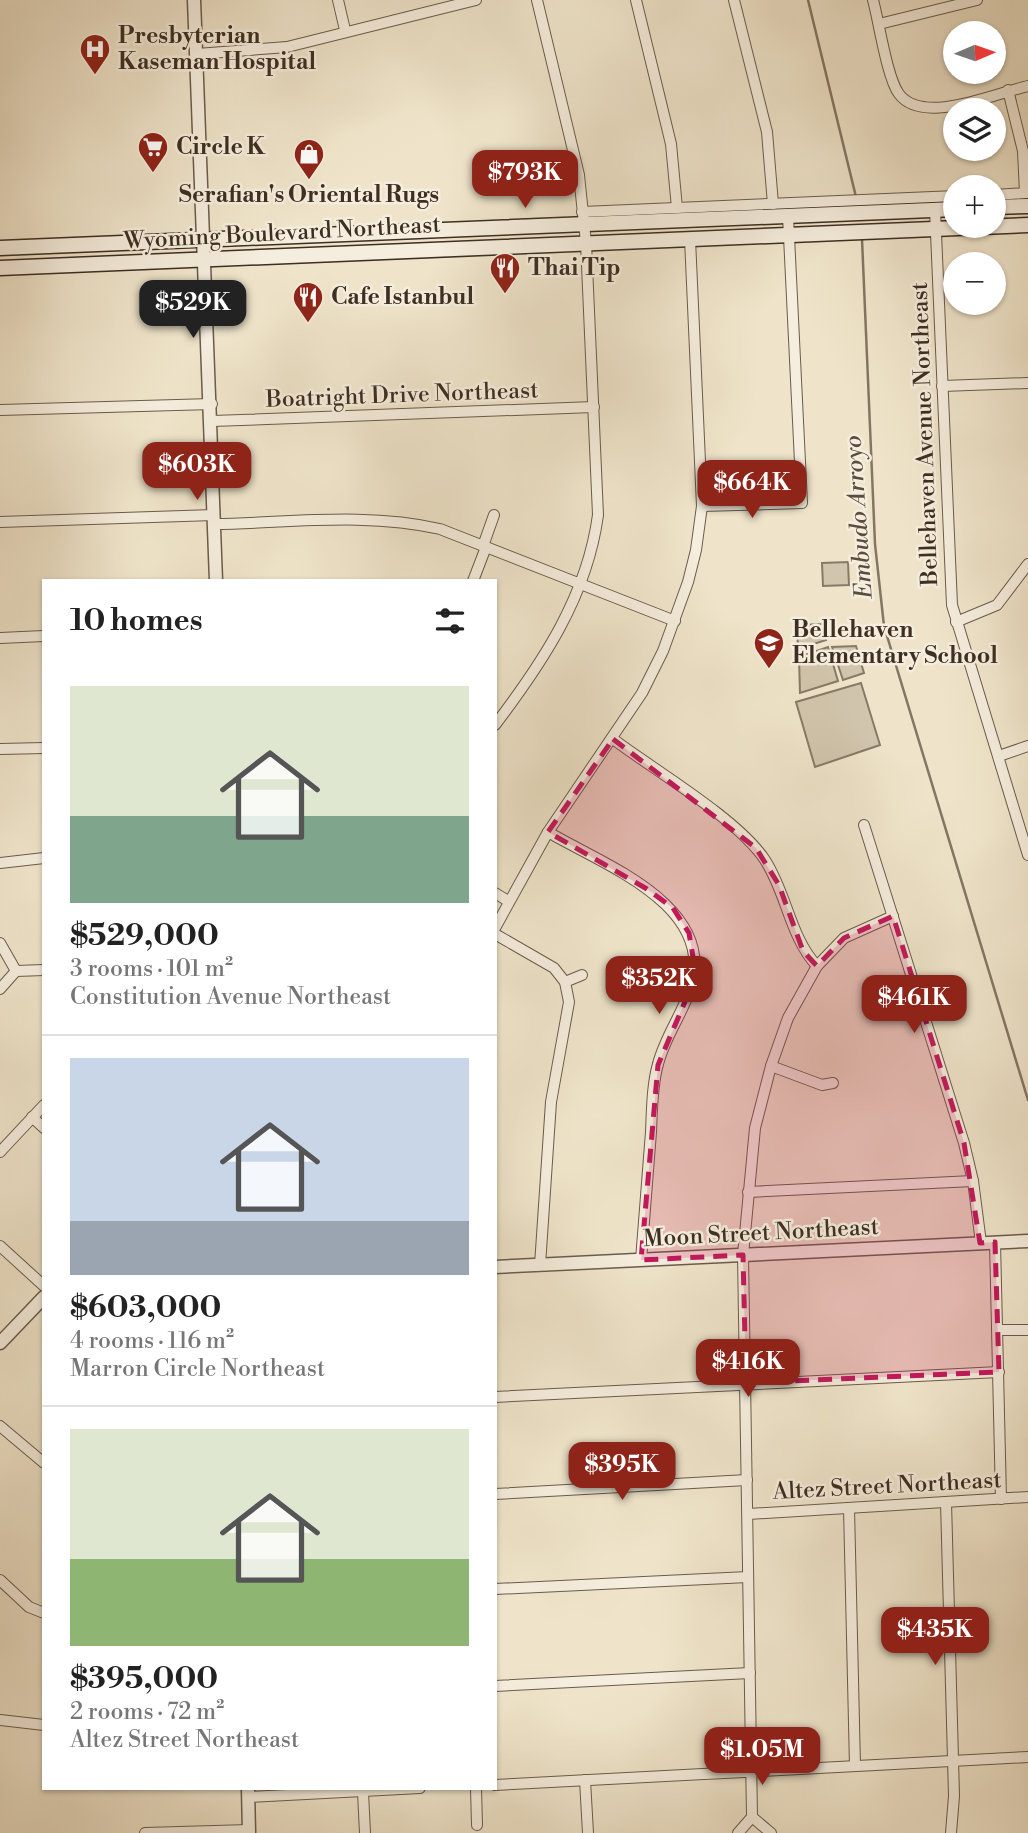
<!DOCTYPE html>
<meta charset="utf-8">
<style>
:root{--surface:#fff;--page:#f2f2f2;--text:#222;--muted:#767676;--line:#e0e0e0;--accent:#8f2418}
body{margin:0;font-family:"Libre Bodoni",serif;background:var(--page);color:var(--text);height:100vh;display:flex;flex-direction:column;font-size:26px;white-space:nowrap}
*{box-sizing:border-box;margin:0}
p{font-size:23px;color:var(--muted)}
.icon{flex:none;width:38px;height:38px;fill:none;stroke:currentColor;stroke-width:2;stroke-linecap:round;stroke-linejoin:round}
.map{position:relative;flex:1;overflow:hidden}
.sheet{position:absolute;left:42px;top:579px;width:455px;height:1211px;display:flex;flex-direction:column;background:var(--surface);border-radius:0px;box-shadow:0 2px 5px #0004}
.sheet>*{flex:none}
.needle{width:46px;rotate:88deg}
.tools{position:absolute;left:943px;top:21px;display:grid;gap:14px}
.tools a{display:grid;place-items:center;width:63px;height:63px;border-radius:50%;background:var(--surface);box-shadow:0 2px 5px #0004;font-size:35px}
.price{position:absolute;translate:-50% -60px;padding:0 16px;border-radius:14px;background:var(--accent);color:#fff;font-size:23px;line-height:46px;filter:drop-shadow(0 2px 4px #0008)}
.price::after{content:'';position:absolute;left:50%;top:42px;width:21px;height:16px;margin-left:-10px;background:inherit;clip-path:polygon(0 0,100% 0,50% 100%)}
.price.selected{background:#222;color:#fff}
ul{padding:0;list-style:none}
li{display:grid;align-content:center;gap:14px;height:371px;padding:0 28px}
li+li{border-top:2px solid var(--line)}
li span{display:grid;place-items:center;height:217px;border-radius:0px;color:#555}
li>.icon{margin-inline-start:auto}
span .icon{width:126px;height:126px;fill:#fffc;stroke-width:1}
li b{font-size:30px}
h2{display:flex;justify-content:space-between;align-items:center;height:84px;padding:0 28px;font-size:30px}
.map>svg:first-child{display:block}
.green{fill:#d1c5ad;stroke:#887a68;stroke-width:2}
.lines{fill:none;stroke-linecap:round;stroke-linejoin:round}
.stream{stroke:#847665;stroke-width:2.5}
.minor-casing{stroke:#6a5c4c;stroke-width:12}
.tertiary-casing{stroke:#6a5c4c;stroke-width:15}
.secondary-casing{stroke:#3e2f22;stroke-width:17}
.minor{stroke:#f5eddd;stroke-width:10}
.tertiary{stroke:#f5eddd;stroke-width:12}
.secondary{stroke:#f5eddd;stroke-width:14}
.marked{fill:#c2185b;fill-opacity:0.2;stroke:#c2185b;stroke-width:5;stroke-dasharray:14 9;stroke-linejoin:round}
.labels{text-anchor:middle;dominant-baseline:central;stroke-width:5;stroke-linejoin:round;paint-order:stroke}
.poi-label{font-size:23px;font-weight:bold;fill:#3e2f22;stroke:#f5eddd;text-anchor:start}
.street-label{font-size:23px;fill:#3e2f22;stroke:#f5eddd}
.water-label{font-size:24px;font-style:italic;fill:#5b4d3e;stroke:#f5eddd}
</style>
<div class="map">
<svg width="1028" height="1833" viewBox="0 0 1028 1833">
<rect width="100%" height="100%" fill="#efe4ca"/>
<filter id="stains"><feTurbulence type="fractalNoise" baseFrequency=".00286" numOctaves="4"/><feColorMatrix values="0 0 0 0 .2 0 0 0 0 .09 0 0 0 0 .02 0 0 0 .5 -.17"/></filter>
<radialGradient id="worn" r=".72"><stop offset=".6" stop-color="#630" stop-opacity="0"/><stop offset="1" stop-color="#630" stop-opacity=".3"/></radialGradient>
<g class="green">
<path d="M 848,562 L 849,585 L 823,586 L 822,563 Z"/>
<path d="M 825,624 L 826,640 L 798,649 L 797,625 Z"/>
<path d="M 856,646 L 864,673 L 843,680 L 832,647 Z"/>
<path d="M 828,647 L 838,681 L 800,693 L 799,657 Z"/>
<path d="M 861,683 L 880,745 L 815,767 L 796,702 Z"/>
</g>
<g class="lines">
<g class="stream">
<path d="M 808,0 L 856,197"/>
<path d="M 862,239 L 875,544 L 884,626 L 1028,1100"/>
</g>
<g class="minor-casing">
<g id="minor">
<path d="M 338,0 L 345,30"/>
<path d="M 636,0 L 671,144 L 677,208"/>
<path d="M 734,0 L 767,132 L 773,204"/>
<path d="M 873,0 C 879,22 887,78 899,94 C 923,126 996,93 1028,86"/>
<path d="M 879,24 L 977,0"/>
<path d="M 197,54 L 287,47 L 476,0"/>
<path d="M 1008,90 L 1023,151 L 1025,193"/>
<path d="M 994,195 L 1028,193"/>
<path d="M 935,210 L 952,605 L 1028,855"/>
<path d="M 582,212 L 956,196"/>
<path d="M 942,386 L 1028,383"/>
<path d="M 0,410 L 212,404"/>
<path d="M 212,421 L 594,407"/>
<path d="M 702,506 L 802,503 L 788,216"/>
<path d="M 0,522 L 214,515"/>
<path d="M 215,524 C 289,523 366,512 440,529 L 675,621"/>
<path d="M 483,546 L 494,515"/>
<path d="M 473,581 L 486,547"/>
<path d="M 956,622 L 997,605 L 1028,564"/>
<path d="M 0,638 L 44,636"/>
<path d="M 495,725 C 543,662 587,596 598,515 L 586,243 L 579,175 L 537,0"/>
<path d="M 613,739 C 654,770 738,819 765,860 C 787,894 790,937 817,966"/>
<path d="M 0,749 L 44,748"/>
<path d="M 999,756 L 1028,746"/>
<path d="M 864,825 L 964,1143 L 973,1181 L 981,1243"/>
<path d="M 548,832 C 604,865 719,906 690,990 C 681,1016 665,1037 658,1064 C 652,1085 652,1110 651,1132 C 648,1175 644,1217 641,1260"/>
<path d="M 0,863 L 44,858"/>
<path d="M 495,893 L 508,901"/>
<path d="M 495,928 L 548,832 L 642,693 L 663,651 L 688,582 L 696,550 L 702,506 L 690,239"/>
<path d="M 495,934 L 554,968 L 565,982 L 569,1002 L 551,1102 L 540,1265"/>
<path d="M 0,943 L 16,971"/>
<path d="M 565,982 L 582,975"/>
<path d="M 0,989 L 16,971 L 44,970"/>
<path d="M 771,1066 L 822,1085 L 833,1083"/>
<path d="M 32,1117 L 44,1128"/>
<path d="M 0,1152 L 44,1105"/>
<path d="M 748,1192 L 973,1181"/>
<path d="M 995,1242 L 1001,1499"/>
<path d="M 0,1246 L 44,1286"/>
<path d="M 998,1330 L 1028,1330"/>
<path d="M 495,1397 L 999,1372"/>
<path d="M 0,1426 L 44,1463"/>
<path d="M 495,1494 L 747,1480"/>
<path d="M 946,1502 L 954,1796 L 951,1833"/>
<path d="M 849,1508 L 855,1766"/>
<path d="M 748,1514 L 1028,1497"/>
<path d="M 0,1580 L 29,1607 L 44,1613"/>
<path d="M 495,1589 L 748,1577"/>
<path d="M 495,1686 L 750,1673"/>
<path d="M 0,1720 L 44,1725"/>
<path d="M 585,1780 L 588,1833"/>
<path d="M 495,1785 L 1028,1757"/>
<path d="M 476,1788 L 477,1825"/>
<path d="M 363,1792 L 365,1833"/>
<path d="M 248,1797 L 420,1788"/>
<path d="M 752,1817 L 771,1833"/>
<path d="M 145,1833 L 249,1830"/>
<path d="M 738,1833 L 752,1817 L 743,1255 L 755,1128 L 771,1066 L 788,1018 L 817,966 L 844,938 L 893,916"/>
</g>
</g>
<g class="tertiary-casing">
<g id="tertiary">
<path d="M 194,0 L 216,581"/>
<path d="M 495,1267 L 1028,1241"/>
<path d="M 0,1343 L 44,1297"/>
<path d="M 248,1788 L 249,1833"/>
</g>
</g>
<g class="secondary-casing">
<g id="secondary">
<path d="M 994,207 L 1028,206"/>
<path d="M 0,248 L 956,209"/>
<path d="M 0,268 L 1028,225"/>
</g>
</g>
<use href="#minor" class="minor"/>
<use href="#tertiary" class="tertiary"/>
<use href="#secondary" class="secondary"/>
</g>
<path class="marked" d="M 613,739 L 756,848 L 779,885 L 803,951 L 817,966 L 844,938 L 893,916 L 964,1143 L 980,1243 L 995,1242 L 999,1372 L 746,1383 L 743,1255 L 641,1260 L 658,1065 L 690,990 L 694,963 L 689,933 L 673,908 L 647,889 L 548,832 Z"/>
<defs>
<g id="hospital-pin" transform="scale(1.575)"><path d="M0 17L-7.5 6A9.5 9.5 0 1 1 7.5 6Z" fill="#8f2418" stroke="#f5eddd"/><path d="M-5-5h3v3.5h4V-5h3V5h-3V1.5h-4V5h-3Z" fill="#fff"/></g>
<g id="supermarket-pin" transform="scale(1.575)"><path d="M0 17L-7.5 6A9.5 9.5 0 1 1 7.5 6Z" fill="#8f2418" stroke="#f5eddd"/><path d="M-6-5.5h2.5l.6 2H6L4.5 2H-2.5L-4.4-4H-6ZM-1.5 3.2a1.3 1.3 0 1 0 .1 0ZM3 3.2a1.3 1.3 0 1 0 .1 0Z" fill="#fff"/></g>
<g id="shop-pin" transform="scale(1.575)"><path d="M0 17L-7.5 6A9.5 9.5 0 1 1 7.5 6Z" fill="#8f2418" stroke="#f5eddd"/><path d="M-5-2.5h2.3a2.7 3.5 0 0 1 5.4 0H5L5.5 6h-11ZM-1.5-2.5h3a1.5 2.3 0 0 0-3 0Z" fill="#fff"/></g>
<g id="restaurant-pin" transform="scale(1.575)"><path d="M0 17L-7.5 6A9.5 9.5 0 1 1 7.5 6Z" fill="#8f2418" stroke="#f5eddd"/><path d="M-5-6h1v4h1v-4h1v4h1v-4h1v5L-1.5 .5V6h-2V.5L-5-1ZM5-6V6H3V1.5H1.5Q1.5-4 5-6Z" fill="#fff"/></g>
<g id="school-pin" transform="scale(1.575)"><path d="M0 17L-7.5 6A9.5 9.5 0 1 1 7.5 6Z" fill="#8f2418" stroke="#f5eddd"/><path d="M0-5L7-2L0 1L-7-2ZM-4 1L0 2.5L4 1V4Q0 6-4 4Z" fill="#fff"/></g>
</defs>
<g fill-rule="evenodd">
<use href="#hospital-pin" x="95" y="49"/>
<use href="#supermarket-pin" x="153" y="147"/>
<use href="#shop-pin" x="309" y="154"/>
<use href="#restaurant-pin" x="505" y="268"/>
<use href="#restaurant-pin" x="308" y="297"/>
<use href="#school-pin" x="769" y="643"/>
</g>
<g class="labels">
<g class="poi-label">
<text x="118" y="36">Presbyterian<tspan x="118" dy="26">Kaseman Hospital</tspan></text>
<text x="176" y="147">Circle K</text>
<text x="309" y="195" text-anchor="middle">Serafian's Oriental Rugs</text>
<text x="528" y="268">Thai Tip</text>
<text x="331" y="297">Cafe Istanbul</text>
<text x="792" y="630">Bellehaven<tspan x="792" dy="26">Elementary School</tspan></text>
</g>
<g class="street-label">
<text transform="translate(282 233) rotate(-3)">Wyoming Boulevard Northeast</text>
<text transform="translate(402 395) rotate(-2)">Boatright Drive Northeast</text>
<text transform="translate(925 434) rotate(-92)">Bellehaven Avenue Northeast</text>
<text transform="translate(761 1233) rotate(-3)">Moon Street Northeast</text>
<text transform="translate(887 1486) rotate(-3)">Altez Street Northeast</text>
</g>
<g class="water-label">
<text transform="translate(859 517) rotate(-94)">Embudo Arroyo</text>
</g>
</g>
<rect width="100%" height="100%" filter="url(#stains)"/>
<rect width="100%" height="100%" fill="url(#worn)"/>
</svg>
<div class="tools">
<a><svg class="needle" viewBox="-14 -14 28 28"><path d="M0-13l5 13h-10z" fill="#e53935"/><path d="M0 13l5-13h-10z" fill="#767676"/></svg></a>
<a><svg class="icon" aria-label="layers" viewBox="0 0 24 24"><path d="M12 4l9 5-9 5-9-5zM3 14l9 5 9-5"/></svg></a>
<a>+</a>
<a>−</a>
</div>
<b class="price" style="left:525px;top:210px">$793K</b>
<b class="price selected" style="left:193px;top:340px">$529K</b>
<b class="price" style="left:197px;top:502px">$603K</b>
<b class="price" style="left:752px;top:520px">$664K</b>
<b class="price" style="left:659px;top:1016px">$352K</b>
<b class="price" style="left:914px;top:1035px">$461K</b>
<b class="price" style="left:748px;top:1399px">$416K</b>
<b class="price" style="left:622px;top:1502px">$395K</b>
<b class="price" style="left:935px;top:1667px">$435K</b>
<b class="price" style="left:762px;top:1787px">$1.05M</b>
<section class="sheet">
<h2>10 homes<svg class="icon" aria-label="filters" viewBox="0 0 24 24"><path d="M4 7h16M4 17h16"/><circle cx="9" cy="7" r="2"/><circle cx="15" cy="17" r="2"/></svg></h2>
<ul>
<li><span style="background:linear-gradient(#dfe7d0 60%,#7fa58c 0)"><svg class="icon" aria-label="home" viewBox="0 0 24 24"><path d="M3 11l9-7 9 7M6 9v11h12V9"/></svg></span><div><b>$529,000</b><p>3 rooms · 101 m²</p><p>Constitution Avenue Northeast</p></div></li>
<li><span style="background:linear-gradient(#c9d6e8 75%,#9aa5b1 0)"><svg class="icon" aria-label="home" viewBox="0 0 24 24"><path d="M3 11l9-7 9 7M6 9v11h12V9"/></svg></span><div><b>$603,000</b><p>4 rooms · 116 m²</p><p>Marron Circle Northeast</p></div></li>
<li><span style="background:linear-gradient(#dfe7d0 60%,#8fb573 0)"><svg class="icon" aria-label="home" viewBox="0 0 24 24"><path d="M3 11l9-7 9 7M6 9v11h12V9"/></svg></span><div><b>$395,000</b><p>2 rooms · 72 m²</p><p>Altez Street Northeast</p></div></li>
</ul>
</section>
</div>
